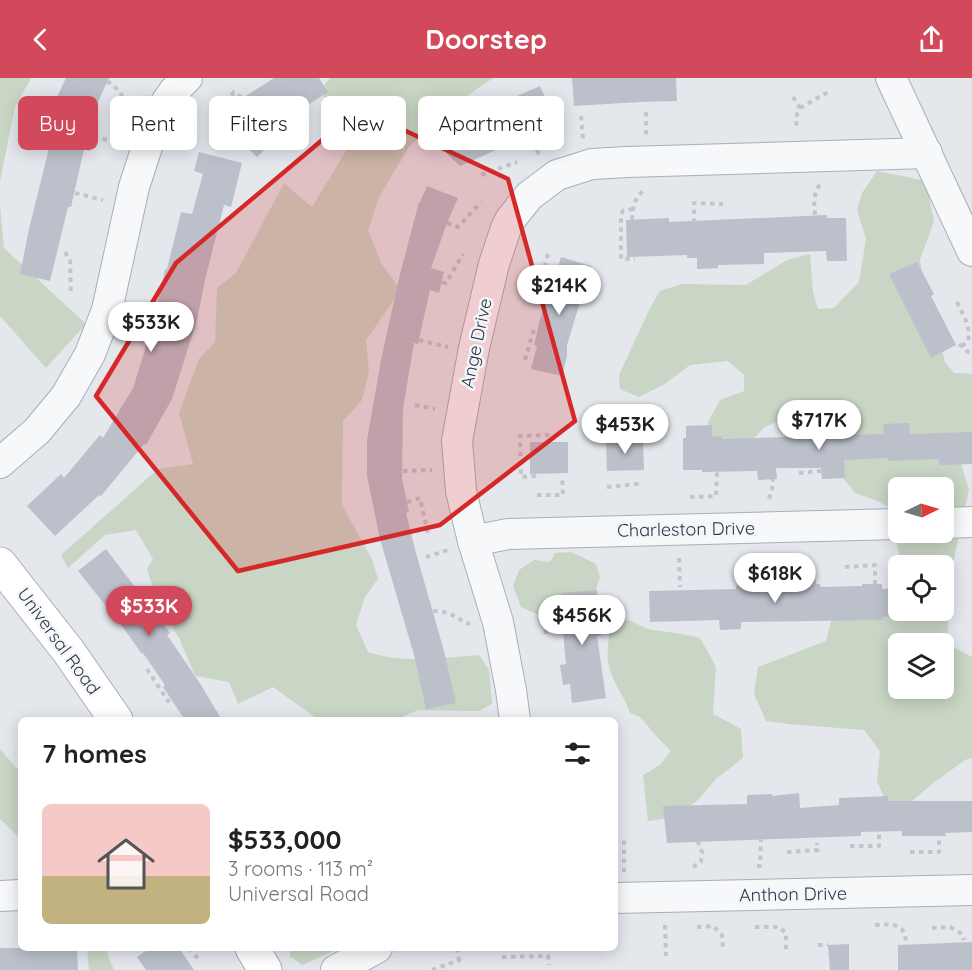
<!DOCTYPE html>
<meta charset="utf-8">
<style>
:root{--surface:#fff;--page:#f2f2f2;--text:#222;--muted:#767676;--line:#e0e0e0;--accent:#d1495b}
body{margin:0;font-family:Quicksand,sans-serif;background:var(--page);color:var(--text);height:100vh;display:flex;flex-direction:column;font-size:22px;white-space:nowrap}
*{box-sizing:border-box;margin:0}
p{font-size:20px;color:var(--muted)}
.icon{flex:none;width:33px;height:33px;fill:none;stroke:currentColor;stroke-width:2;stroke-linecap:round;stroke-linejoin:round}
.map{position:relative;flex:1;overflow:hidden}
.sheet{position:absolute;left:18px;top:639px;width:600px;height:234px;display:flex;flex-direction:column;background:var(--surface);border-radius:9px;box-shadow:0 3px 15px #0003}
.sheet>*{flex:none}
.top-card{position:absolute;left:18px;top:18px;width:600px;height:54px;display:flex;gap:12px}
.needle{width:39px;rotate:85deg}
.buttons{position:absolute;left:888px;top:399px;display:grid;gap:12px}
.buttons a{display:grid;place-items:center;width:66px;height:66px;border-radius:9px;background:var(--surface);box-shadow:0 3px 15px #0003;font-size:30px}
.price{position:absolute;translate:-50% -51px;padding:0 14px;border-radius:21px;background:#fff;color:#222;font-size:20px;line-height:39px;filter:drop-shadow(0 2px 3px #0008)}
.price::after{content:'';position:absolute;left:50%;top:36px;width:18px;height:14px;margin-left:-9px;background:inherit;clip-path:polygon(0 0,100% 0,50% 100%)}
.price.selected{background:var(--accent);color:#fff}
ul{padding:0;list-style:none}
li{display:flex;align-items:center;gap:18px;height:150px;padding:0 24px}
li+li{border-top:2px solid var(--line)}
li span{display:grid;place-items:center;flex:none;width:168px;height:120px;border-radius:9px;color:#555}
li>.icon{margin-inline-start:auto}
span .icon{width:72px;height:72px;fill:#fffc;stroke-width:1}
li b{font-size:26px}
h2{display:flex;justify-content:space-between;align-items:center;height:72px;padding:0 24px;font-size:26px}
.chip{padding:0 21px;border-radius:9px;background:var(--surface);box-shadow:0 3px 15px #0003;font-size:21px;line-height:54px}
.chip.selected{background:var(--accent);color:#fff}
header{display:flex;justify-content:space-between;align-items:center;height:78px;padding:0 24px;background:var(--accent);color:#fff;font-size:27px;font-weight:800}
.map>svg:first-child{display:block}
.green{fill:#c9d6c5;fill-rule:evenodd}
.building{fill:#bbc0ca}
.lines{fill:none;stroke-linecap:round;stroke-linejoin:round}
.street-casing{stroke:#a9aeb7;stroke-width:32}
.secondary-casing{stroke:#a9aeb7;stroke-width:35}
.path{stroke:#c2c5cb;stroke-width:4;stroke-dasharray:4.5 4.5;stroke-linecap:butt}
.street{stroke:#f7f8fa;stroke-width:30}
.secondary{stroke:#fff;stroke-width:33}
.marked{fill:#d62828;fill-opacity:0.2;stroke:#d62828;stroke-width:4.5;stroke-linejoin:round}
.labels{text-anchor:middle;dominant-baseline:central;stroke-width:5;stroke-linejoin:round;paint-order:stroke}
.street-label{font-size:18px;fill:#2b3445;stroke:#f4f6f9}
</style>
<header><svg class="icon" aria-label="back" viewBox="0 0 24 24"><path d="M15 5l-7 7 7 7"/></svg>Doorstep<svg class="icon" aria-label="share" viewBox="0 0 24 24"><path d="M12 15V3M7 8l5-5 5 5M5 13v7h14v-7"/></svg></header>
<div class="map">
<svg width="972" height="892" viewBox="0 0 972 892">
<rect width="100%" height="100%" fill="#e4e7ec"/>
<g class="green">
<path d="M 0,0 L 31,0 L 15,29 L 0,103 Z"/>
<path d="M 330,0 L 493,0 L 458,24 L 409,69 L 379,119 L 368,152 L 381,185 L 401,212 L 366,262 L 369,293 L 362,322 L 343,343 L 342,427 L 372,481 L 378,501 L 365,519 L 356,547 L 368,574 C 405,586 441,580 479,577 L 489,592 L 492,626 L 479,633 L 418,632 L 395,642 L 317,642 L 312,637 L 273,609 L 238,626 L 229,604 L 195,598 L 180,562 L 156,519 L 147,491 L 153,481 L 136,452 L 105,457 L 68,490 L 61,477 L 158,391 L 193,386 L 179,335 L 199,281 L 215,264 L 217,210 L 236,195 L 284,105 L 312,129 L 355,58 L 327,30 L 322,10 Z"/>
<path d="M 877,93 L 926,103 L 934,143 L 920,182 L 924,211 L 937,252 L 945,284 L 954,295 L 972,296 L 972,366 L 960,382 L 969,412 L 951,494 L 947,566 L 972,579 L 972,680 L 965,682 L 932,706 L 909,726 L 888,728 L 877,703 L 880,673 L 864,652 L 789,646 L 766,643 L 754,616 L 758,589 L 826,563 L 831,543 L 888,525 L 898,503 L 898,532 L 944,532 L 944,488 L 901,487 L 890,430 L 878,423 L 855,415 L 839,395 L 839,361 L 834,335 L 793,337 L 765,349 L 738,376 L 716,373 L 708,344 L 720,322 L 744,313 L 744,297 L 728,283 L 690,287 L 665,306 L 639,319 L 620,311 L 619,297 L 650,230 L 660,213 L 682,206 L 746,207 L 787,182 L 810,176 L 813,214 L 818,231 L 834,230 L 859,204 L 866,161 L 857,132 L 862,115 ZM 898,410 L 944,410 L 944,454 L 898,454 ZM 898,566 L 944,566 L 944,610 L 898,610 Z"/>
<path d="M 0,128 L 4,170 L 86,246 L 46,290 L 0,238 Z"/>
<path d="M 571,474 L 596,486 L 600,499 L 593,522 L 563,526 L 558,536 L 550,542 L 521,529 L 513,508 L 519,492 L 534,482 L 550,484 L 555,475 Z"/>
<path d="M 629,542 L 647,551 L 682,556 L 700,560 L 716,589 L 713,636 L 741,651 L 743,680 L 716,701 L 698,722 L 675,739 L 648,743 L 643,697 L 660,687 L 671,673 L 658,660 L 640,639 L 630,635 C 625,620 616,609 611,595 C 605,580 609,562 610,546 Z"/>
<path d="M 0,671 L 17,691 L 21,689 L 21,761 L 0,741 Z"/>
<path d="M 87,870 L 105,870 L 114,892 L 89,892 Z"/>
<path d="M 290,870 L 340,870 L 302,887 L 290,878 Z"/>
</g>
<g class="building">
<path d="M 66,0 L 109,0 L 86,50 L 95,53 L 90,73 L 84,71 L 71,129 L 68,129 L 50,203 L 20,196 L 29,151 L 51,62 L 41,59 L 45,44 Z"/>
<path d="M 274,0 L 319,0 L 328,14 L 278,46 L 284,52 L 257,79 L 226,49 L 240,34 L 232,27 Z"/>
<path d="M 572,0 L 676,0 L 677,23 L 640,24 L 574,28 Z"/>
<path d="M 540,8 L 554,40 L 536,41 L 540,51 L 522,60 L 505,23 Z"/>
<path d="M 472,47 L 498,71 L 460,88 L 446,75 Z"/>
<path d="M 199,74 L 242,85 L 231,129 L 224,127 L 205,202 L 197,242 L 172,321 L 146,367 L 144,366 L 101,418 L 99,417 L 55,458 L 27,428 L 61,396 L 64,400 L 100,357 L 103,360 L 133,310 L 153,246 L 165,191 L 167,191 L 181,134 L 192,136 L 203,96 L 194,93 Z"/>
<path d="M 427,108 L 458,120 L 447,145 L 431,190 L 444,194 L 439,215 L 430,212 L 418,266 L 414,265 L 403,331 L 402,401 L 409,434 L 406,435 L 416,475 L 444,573 L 456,625 L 426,631 L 414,577 L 380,461 L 367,398 L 367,362 L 381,282 L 400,196 L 419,124 L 420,124 Z"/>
<path d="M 827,137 L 827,140 L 846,140 L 847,183 L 827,183 L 826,173 L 764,175 L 764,186 L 718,187 L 718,190 L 697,191 L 697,180 L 687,180 L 687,177 L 627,179 L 626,142 L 669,140 L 669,144 Z"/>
<path d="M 561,179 L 591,188 L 567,267 L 567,278 L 562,298 L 531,291 L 537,268 L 534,267 L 540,241 L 554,196 L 556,196 Z"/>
<path d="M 917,184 L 934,216 L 931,218 L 956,267 L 931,280 L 889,196 Z"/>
<path d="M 909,345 L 910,356 L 972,354 L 972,386 L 939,387 L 939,381 L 888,383 L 888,380 L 844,382 L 845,400 L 822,401 L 821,390 L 776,390 L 777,401 L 758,402 L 757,393 L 702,394 L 702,392 L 683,392 L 683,360 L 686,360 L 686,348 L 712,347 L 712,359 L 722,358 L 722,361 L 884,356 L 883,346 Z"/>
<path d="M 643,362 L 644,392 L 607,393 L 606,363 Z"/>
<path d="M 530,364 L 568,364 L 568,395 L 530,396 Z"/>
<path d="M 106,471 L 170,555 L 167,557 L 201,607 L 222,642 L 185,642 L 163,609 L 165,607 L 143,575 L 142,576 L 107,527 L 106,528 L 78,493 Z"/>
<path d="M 820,506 L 821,509 L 862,508 L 862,506 L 882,506 L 882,511 L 898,510 L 898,538 L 882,539 L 882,542 L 741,544 L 741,551 L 720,552 L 719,542 L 650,544 L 649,513 L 736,511 L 736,508 Z"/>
<path d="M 597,512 L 601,557 L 597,558 L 606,620 L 572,625 L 570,606 L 563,607 L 560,587 L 566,586 L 562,542 L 564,541 L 562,515 Z"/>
<path d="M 799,715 L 800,730 L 839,727 L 839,720 L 888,718 L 888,723 L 972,723 L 972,754 L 945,755 L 946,758 L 902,758 L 902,753 L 861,754 L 861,758 L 667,765 L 663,728 L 747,726 L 747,717 L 772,716 L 772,718 Z"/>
<path d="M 972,864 L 972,892 L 898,892 L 898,867 Z"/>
<path d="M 849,866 L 849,892 L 830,892 L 828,867 Z"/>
<path d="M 0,870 L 77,870 L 78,892 L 0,892 Z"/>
<path d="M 150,870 L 179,870 L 194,892 L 146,892 L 137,879 Z"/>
</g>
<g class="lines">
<g class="street-casing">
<g id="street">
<path d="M 891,0 L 972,173"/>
<path d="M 0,385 L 37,353 L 66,318 L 90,276 L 107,232 L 134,109 L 157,38 L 174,13 L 187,0"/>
<path d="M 944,445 L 972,444"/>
<path d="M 473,463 L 508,456 L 898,446"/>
<path d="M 515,642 L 511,612 L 498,544 L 473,463 L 461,413 L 457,363 L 474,270 L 494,186 L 506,150 L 510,142 L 529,118 L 557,97 L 592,86 L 627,84 L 927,75"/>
<path d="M 0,818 L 21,817"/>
<path d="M 615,820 L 972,812"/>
<path d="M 336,892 L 377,870"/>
</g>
</g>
<g class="secondary-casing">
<g id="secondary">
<path d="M 0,486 L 69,574 L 116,642"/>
<path d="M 252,870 L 265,892"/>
</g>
</g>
<g class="path">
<path d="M 107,3 C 126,16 126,25 123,46"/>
<path d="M 793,19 L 800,30 L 797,36 L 796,51"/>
<path d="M 800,30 L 828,14"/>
<path d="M 646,34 L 646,57"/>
<path d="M 214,38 L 234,14 L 242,20"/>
<path d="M 581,38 L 583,61"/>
<path d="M 529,56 L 539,77"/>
<path d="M 94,58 L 119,66"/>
<path d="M 481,97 L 517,84"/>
<path d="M 75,115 L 103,122"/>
<path d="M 633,131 L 623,133 L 621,136 L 621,181 L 635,181"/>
<path d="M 815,137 C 814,125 813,115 821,105"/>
<path d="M 632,142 C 633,127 634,121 645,111"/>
<path d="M 447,145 L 458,149 L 481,124"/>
<path d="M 694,145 L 694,125 L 723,126"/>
<path d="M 65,174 L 70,182 L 71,216"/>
<path d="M 548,176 L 540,205 L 550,208"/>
<path d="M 442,205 L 446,205 L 463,176"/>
<path d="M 957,224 C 963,237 971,248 968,263 L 961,269"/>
<path d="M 419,262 L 448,269"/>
<path d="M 959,266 L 968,274 L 972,275"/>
<path d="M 525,282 L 533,254 L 537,255"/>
<path d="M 415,327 L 435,331"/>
<path d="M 403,393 L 432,392"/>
<path d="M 799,395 L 821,393"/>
<path d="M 536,398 L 521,399 L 520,358 L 548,357 L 548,364"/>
<path d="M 607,409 L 637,406 L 637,403"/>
<path d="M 537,417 L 563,417 L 562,398"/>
<path d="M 690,419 L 716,418 L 717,393"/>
<path d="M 769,421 L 772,412 L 773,401"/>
<path d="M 407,424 L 420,420 L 428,456"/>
<path d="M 426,479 L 448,472"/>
<path d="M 679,480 L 680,509"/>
<path d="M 845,489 L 875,487 L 875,506"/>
<path d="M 785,496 L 814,495 L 814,506"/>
<path d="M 433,533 C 453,533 455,541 470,546"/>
<path d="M 546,556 L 543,531 L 563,523"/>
<path d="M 147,591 L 168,623 L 171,620"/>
<path d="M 178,640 L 180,642"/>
<path d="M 850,768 L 879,768 L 879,754"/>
<path d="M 787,774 L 818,772 L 817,765"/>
<path d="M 910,774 L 939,774 L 939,758"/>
<path d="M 757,788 L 760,788 L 761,762"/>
<path d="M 693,789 L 701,784 L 702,774 L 698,764"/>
<path d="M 624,794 L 624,762"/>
<path d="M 665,847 L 666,878"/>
<path d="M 875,847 C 893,846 906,844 906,867"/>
<path d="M 697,849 L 713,848 L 722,857 L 723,871"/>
<path d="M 755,849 L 779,849 L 786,855 L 786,876"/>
<path d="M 932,850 L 950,849 L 962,856 L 964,862"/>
<path d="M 818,867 L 828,867"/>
<path d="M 189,870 L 200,883"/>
<path d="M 457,870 L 460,888"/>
<path d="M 604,870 L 604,873"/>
<path d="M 502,879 L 548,878 L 549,887"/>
<path d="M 432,892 L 460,882"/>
</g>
<use href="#street" class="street"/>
<use href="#secondary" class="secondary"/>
</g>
<path class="marked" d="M 359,31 L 508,101 L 575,343 L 440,447 L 238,493 L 96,318 L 176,185 Z"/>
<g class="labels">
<g class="street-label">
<text transform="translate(476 265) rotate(-78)">Ange Drive</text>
<text transform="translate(686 451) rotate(-1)">Charleston Drive</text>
<text transform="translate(59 563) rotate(54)">Universal Road</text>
<text transform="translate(793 816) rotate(-1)">Anthon Drive</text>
</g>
</g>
</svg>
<div class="buttons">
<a><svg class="needle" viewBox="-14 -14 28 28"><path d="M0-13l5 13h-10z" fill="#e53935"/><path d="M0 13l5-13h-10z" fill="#767676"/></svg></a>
<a><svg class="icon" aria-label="locate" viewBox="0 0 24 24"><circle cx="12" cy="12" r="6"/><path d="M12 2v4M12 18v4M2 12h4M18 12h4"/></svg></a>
<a><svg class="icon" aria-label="layers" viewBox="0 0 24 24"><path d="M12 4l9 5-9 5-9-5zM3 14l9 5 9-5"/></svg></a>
</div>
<b class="price" style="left:559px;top:238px">$214K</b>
<b class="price" style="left:151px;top:275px">$533K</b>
<b class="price" style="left:819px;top:373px">$717K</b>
<b class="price" style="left:625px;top:377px">$453K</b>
<b class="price" style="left:775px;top:526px">$618K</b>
<b class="price selected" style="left:149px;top:559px">$533K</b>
<b class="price" style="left:582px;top:568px">$456K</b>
<div class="top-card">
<a class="chip selected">Buy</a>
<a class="chip">Rent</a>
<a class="chip">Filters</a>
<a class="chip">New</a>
<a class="chip">Apartment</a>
</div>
<section class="sheet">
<h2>7 homes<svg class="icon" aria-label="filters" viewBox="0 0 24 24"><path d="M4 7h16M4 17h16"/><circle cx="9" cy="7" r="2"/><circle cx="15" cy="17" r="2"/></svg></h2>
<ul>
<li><span style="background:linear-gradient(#f6c9c9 60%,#c2b280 0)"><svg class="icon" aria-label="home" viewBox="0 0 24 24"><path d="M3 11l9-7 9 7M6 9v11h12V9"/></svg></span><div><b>$533,000</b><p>3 rooms · 113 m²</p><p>Universal Road</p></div></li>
</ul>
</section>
</div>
